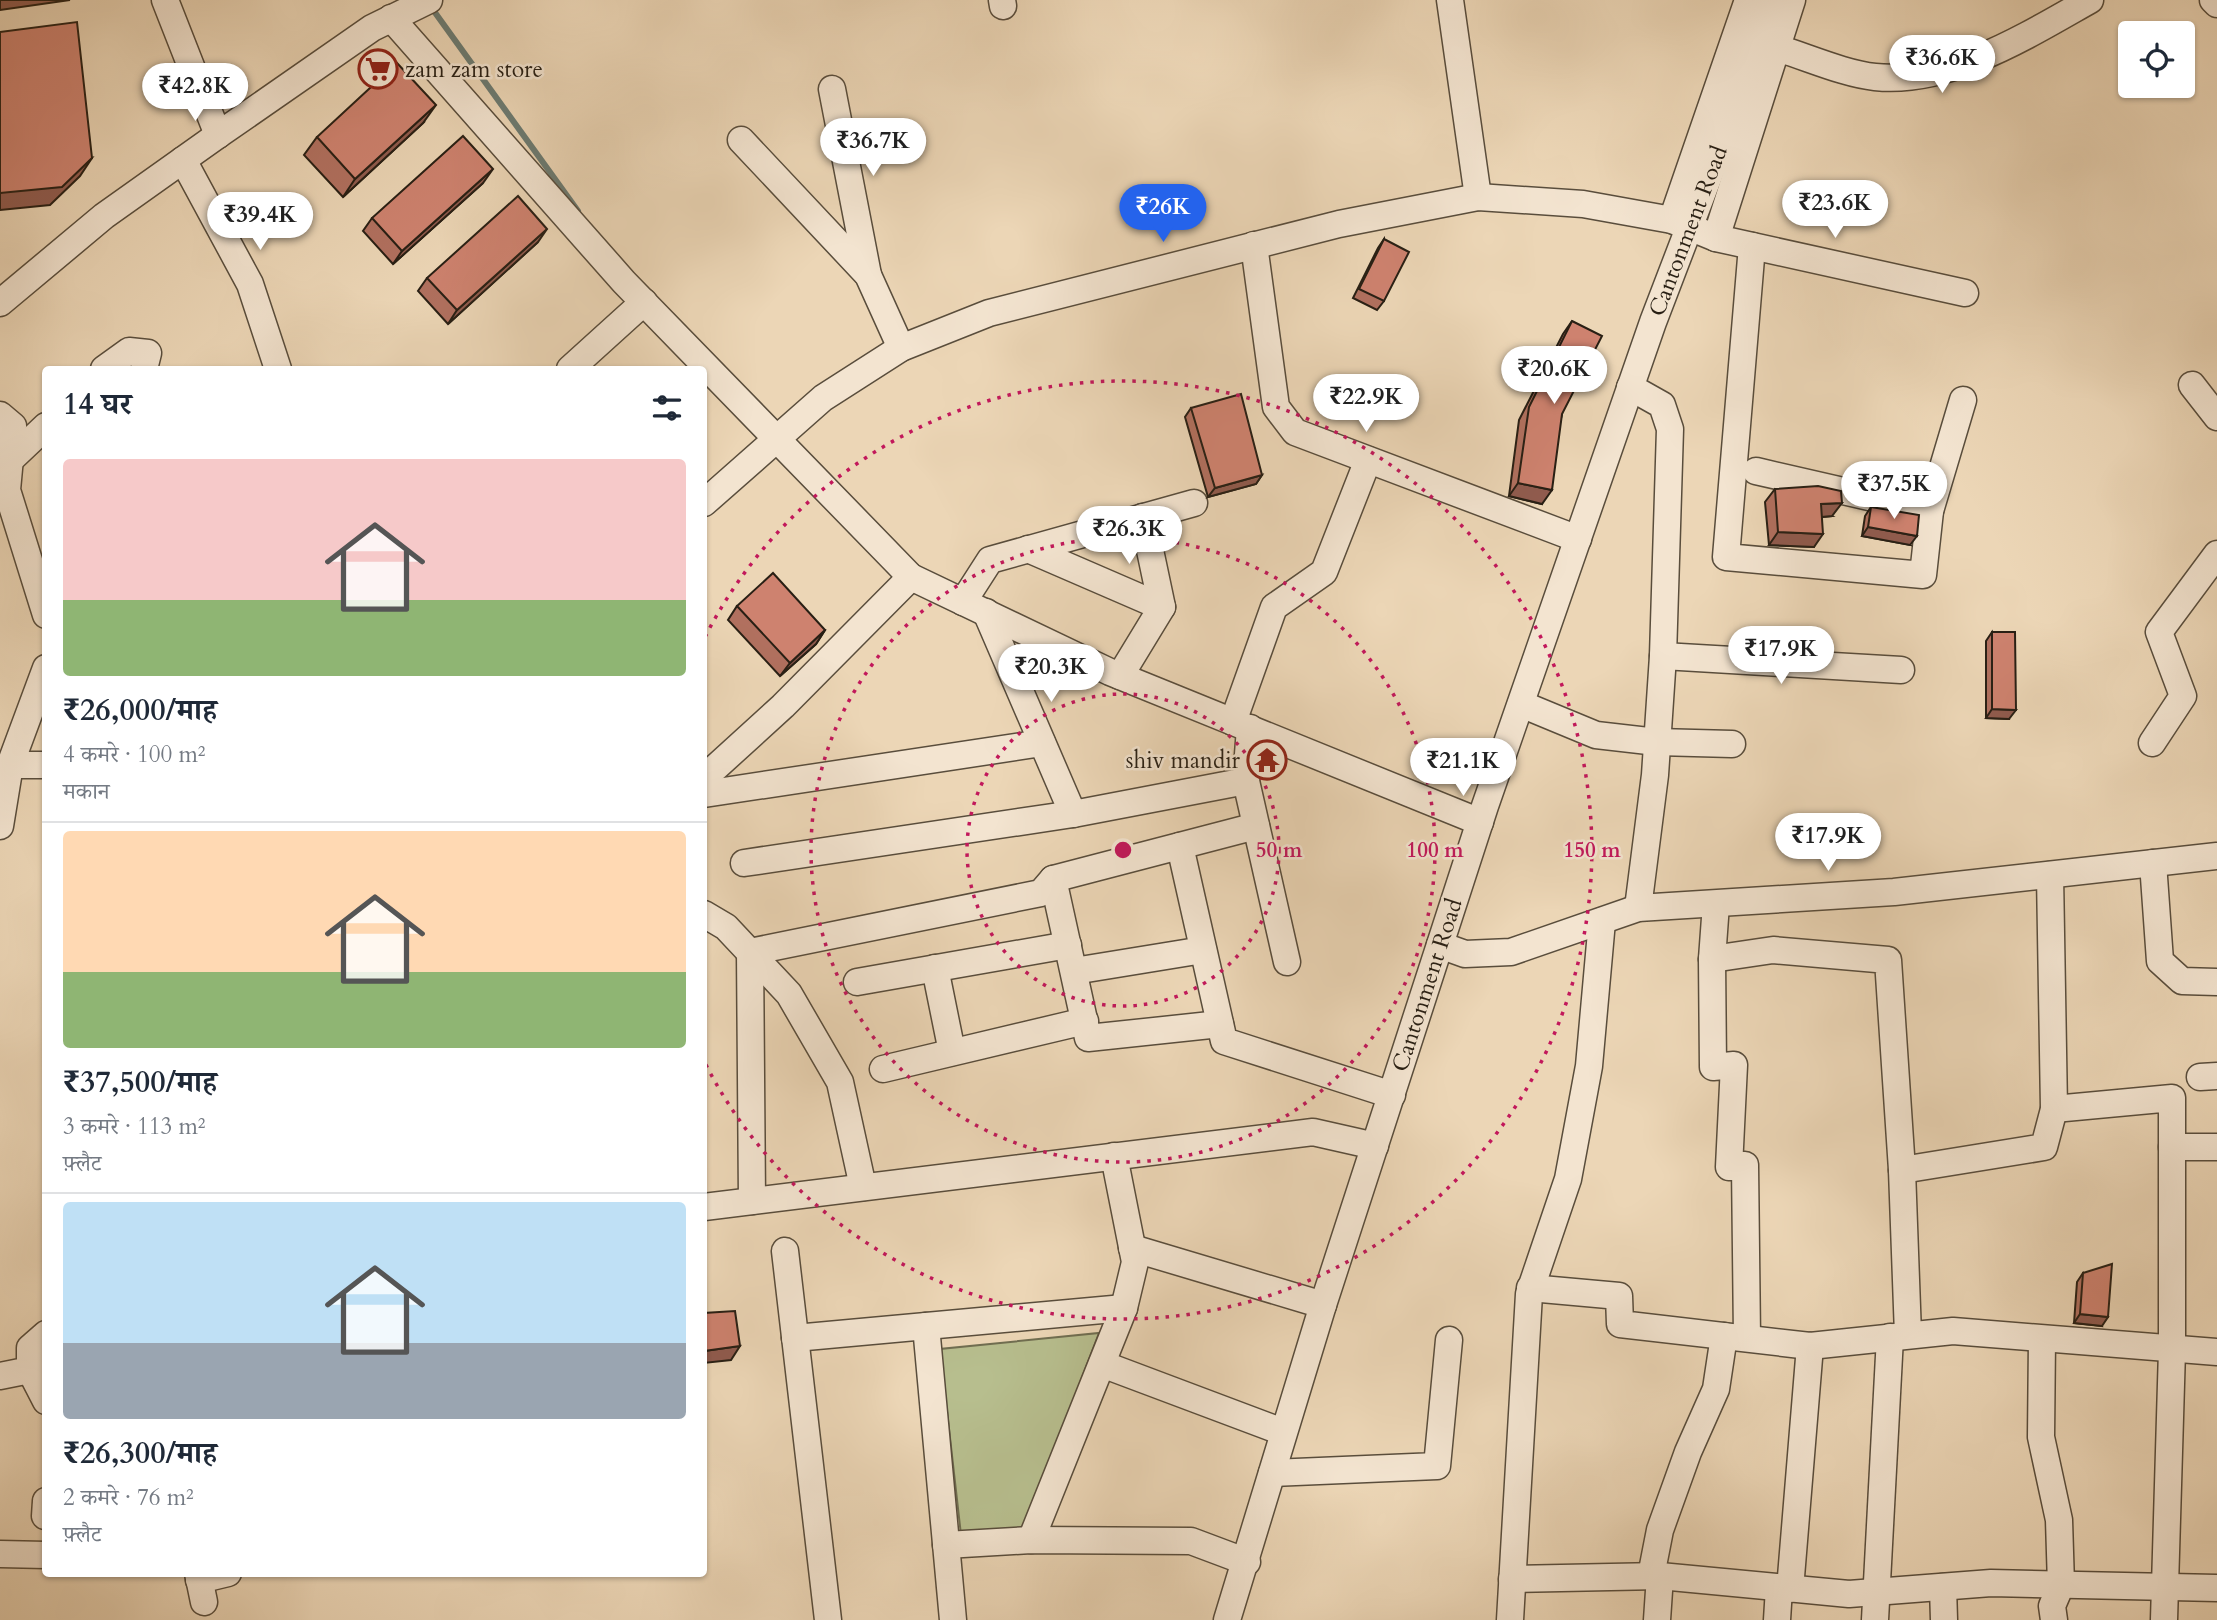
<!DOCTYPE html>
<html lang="hi">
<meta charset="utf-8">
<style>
:root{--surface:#fff;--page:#f6f6f7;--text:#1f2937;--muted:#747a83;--line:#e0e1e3;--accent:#2563eb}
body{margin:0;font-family:Cardo,"Noto Serif Devanagari",serif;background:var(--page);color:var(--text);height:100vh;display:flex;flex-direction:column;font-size:26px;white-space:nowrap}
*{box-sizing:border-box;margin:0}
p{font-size:23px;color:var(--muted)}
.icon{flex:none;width:38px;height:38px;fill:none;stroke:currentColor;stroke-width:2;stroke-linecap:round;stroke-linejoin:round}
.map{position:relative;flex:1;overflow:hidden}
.side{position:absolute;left:42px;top:366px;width:665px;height:1211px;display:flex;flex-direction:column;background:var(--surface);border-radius:7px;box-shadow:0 2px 5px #0004}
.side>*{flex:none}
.controls{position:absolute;left:2118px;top:21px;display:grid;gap:14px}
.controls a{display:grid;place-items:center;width:77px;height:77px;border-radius:7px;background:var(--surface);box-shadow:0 2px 5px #0004;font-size:35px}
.price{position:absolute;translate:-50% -60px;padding:0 16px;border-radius:24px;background:#fff;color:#222;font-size:23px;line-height:46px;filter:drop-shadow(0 2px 4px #0008)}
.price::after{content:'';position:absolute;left:50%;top:42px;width:21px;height:16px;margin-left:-10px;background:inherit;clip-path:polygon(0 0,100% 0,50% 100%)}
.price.on{background:var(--accent);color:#fff}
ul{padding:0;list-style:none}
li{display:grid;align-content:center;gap:14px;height:371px;padding:0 21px}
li+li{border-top:2px solid var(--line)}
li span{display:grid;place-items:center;height:217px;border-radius:7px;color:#555}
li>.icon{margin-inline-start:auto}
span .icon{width:126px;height:126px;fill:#fffc;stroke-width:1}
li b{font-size:30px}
h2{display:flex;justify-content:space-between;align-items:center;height:84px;padding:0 21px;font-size:30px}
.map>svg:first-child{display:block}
.green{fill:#b7be8e;stroke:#706e51;stroke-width:2}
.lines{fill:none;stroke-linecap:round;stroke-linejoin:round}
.stream{stroke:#6c7b72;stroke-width:6}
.minor-casing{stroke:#594d3c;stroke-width:29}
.minor{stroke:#f3e4d0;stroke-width:26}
.wall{fill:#b1705f;stroke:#281f14;stroke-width:2}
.shaded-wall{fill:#905b4e;stroke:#281f14;stroke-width:2}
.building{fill:#ce826f;stroke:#281f14;stroke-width:2}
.ring{fill:none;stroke:#c2185b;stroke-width:3.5;stroke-dasharray:3.5 7}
.labels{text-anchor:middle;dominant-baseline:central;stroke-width:5;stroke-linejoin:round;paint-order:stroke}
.poi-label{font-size:23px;fill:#281f14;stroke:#f3e4d0;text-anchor:start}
.street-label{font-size:23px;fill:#281f14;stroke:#f3e4d0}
.centre{fill:#c2185b;stroke:#f3e4d0;stroke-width:3.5}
.ring-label{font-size:21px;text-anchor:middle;font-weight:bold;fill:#c2185b;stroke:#f3e4d0;stroke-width:5;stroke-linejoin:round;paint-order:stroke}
</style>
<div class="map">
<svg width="2217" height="1620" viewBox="0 0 2217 1620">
<rect width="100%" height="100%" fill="#ecd6b6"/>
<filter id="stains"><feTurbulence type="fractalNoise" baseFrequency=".00286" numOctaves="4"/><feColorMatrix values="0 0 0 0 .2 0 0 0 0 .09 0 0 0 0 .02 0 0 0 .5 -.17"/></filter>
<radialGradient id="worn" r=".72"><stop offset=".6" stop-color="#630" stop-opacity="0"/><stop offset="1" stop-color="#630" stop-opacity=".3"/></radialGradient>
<path class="green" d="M 1099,1333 L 1024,1529 L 961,1535 L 940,1349 Z"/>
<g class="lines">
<path class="stream" d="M 431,7 L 578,211"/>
<g class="minor-casing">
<g id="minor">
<path d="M 165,0 L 218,135"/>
<path d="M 1002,0 L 1003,6"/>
<path d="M 1450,0 L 1478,197"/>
<path d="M 2213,0 L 2217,4"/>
<path d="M 391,18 L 624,282 L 911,577 L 1110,672 L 1480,822"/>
<path d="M 1777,48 C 1807,57 1845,74 1875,77 C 1949,85 2028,35 2090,0"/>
<path d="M 832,89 L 868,275"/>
<path d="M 741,140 L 868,275 L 901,348"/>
<path d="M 183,160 L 250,284 L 278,369"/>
<path d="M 1672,220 L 1748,0"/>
<path d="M 1716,238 L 1792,0"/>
<path d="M 1254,245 L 1276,407 L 1295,432 L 1578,539"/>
<path d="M 1752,246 L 1726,557 L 1923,575 L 1930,511 L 1963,400"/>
<path d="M 0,303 L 104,216 L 218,135 L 372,28 L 429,0"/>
<path d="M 104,369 L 129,351 L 148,353 L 144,369"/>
<path d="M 570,369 L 644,302"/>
<path d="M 2192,385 L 2217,417"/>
<path d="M 1630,387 L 1662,405 L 1670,429 L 1663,656 L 1655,775 L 1638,908"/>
<path d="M 0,415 L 13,426 L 7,490 L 46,615"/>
<path d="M 10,460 L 46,426"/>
<path d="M 1756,471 L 1930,511"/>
<path d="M 704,503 L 823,398 L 901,348 L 989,313 L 1339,224 L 1478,197 L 1583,204 L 1672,220 L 1716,238 L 1965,293"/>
<path d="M 1143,517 L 1162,607"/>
<path d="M 1028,549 L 1162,607 L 1120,676"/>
<path d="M 963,602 L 990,560 L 1194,503"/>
<path d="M 986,612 L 1073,814"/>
<path d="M 1663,656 L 1901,670"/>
<path d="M 1521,704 L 1596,735 L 1657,742 L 1732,744"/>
<path d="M 1233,722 L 1274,607 L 1324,572 L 1368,460"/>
<path d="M 1250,728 L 1246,781 L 1287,962"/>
<path d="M 2152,743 L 2183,696 L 2159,632 L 2217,554"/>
<path d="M 10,765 L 46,668"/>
<path d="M 704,778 L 783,706 L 911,577"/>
<path d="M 704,794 L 1042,743"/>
<path d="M 0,826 L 10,765 L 46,765"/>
<path d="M 1180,846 L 1224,1041 L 1392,1095"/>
<path d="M 744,863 L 1073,814 L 1246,781"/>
<path d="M 2153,863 L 2160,961 L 2182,981 L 2217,982"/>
<path d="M 1053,879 L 1088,1038 L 1220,1024"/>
<path d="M 1716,904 L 1712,959 L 1713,1067 L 1734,1065 L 1729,1167 L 1745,1165 L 1747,1338"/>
<path d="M 704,914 L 726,927 L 789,994 L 840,1082 L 863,1187"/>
<path d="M 1440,945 L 1465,954 L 1511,952 L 1638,908 L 1894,892 L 2217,856"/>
<path d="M 1712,959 L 1773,950 L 1888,960 L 1902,1170 L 1908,1335"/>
<path d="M 935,968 L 952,1052"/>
<path d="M 1074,971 L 1203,950"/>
<path d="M 857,982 L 1068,945"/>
<path d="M 883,1069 L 1085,1021"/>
<path d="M 2200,1077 L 2217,1076"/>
<path d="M 2054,1109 L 2172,1098 L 2172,1350 L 2164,1620"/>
<path d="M 2172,1147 L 2217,1147"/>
<path d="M 1902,1170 L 2044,1147 L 2054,1109 L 2050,875"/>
<path d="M 752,1201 L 750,952 L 1041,893 L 1053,879 L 1256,826"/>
<path d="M 704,1207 L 1313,1132 L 1375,1146"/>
<path d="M 1132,1248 L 1323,1305"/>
<path d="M 785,1251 L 828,1620"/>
<path d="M 1530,1288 L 1619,1296 L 1620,1324 L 1810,1346 L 1953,1331 L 2217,1352"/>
<path d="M 926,1326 L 953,1620"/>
<path d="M 795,1338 L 1124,1308"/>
<path d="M 2042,1339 L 2041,1437 L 2059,1520 L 2061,1585 L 2052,1606 L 2054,1620"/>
<path d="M 1102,1364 L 1283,1432"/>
<path d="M 30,1370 L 46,1401"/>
<path d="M 0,1376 L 30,1370 L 30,1348 L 46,1334"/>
<path d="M 1272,1473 L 1437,1466 L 1449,1340"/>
<path d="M 45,1516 L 46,1501"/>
<path d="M 1031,1540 L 1124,1308 L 1135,1262 L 1114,1156"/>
<path d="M 946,1545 L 1031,1540 L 1191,1541 L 1247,1562"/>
<path d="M 0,1554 L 46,1555"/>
<path d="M 198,1573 L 204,1602"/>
<path d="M 1651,1576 L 1660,1530 L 1688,1452 L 1716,1389 L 1724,1336"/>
<path d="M 1512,1579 L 1660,1576 L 1849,1594 L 1991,1583 L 2217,1588"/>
<path d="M 199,1580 L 228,1573"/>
<path d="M 1943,1587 L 1944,1620"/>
<path d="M 1790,1589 L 1810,1346"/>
<path d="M 1227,1620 L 1323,1305 L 1485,806 L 1653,322 L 1738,100 L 1772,0"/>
<path d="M 1510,1620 L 1529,1294 L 1568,1179 L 1589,1066 L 1602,921"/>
<path d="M 1657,1620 L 1660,1576"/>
<path d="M 1777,1620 L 1779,1588"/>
<path d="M 1875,1620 L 1890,1337"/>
</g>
</g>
<use href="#minor" class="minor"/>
</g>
<g class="wall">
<path d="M 423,123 L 343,197 L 304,155 L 317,137 Z"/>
<path d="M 483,183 L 393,264 L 363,231 L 372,218 Z"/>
<path d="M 1384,239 L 1384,301 L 1377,310 L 1353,298 L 1378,248 Z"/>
<path d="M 538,242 L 448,324 L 418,291 L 427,278 Z"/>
<path d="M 1572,321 L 1562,414 L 1542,504 L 1509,496 L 1519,420 L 1563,334 Z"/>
<path d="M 1191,408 L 1262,475 L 1256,484 L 1208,497 L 1185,417 Z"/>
<path d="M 1775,489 L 1832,516 L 1822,517 L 1814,547 L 1769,545 L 1765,502 Z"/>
<path d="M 1871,507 L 1910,545 L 1862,536 L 1865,516 Z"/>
<path d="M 737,606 L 825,630 L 816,644 L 780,676 L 728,620 Z"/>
<path d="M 1992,632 L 2009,719 L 1986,718 L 1986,641 Z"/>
<path d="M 2083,1273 L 2102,1326 L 2074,1323 L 2077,1282 Z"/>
</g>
<g class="shaded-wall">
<path d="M 0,0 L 70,0 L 0,10 Z"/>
<path d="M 436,105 L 423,123 L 343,197 L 355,179 Z"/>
<path d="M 92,158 L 80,176 L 50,205 L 0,210 L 0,193 Z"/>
<path d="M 493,169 L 483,183 L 393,264 L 402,251 Z"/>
<path d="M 547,229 L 538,242 L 448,324 L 457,310 Z"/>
<path d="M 1262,475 L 1256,484 L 1208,497 L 1215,488 Z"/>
<path d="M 1518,483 L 1552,490 L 1542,504 L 1509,496 Z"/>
<path d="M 1842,503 L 1832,516 L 1811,518 L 1821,504 Z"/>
<path d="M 1868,527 L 1917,536 L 1910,545 L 1862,536 Z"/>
<path d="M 1778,532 L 1823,534 L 1814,547 L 1769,545 Z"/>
<path d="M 825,630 L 816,644 L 780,676 L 790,663 Z"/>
<path d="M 1992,709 L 2016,710 L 2009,719 L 1986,718 Z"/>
<path d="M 2080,1314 L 2108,1317 L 2102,1326 L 2074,1323 Z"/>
<path d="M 740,1346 L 731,1360 L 704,1363 L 704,1351 Z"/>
</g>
<g class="building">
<path d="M 77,22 L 92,158 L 62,187 L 0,193 L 0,32 Z"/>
<path d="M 397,63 L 436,105 L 355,179 L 317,137 Z"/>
<path d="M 463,136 L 493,169 L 402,251 L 372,218 Z"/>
<path d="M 518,196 L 547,229 L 457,310 L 427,278 Z"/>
<path d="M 1384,239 L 1409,252 L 1384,301 L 1359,289 Z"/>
<path d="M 1572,321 L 1602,336 L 1562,414 L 1552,490 L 1518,483 L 1529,407 Z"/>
<path d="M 1241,394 L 1262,475 L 1215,488 L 1191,408 Z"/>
<path d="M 1818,486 L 1841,491 L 1842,503 L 1821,504 L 1823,534 L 1778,532 L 1775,489 Z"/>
<path d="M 1871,507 L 1919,515 L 1917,536 L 1868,527 Z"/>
<path d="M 773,573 L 825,630 L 790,663 L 737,606 Z"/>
<path d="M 1992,632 L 2015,632 L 2016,710 L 1992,709 Z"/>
<path d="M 2112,1264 L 2108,1317 L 2080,1314 L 2083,1273 Z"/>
<path d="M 735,1311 L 740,1346 L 704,1351 L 704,1313 Z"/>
</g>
<g class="ring">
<circle cx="1123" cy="850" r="156"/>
<circle cx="1123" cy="850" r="312"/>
<path d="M705 637A469 469 0 1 1 705 1063"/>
</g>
<defs>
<g id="supermarket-ring" transform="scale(2.0125)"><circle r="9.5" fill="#f3e4d0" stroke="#8f2418" stroke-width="1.5"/><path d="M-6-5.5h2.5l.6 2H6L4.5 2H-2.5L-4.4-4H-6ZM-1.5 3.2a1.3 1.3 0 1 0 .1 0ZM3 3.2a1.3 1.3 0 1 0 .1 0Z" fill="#8f2418"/></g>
<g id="temple-ring" transform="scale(2.0125)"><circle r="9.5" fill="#f3e4d0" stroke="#8f2418" stroke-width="1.5"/><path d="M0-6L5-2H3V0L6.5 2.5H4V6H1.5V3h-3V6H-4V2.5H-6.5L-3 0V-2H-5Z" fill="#8f2418"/></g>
</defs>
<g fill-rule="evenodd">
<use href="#supermarket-ring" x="378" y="69"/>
<use href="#temple-ring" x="1267" y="760"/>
</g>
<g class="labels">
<g class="poi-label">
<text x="405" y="69">zam zam store</text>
<text x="1240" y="760" text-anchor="end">shiv mandir</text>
</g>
<g class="street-label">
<text transform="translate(1688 231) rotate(-69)">Cantonment Road</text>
<text transform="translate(1427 985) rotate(-72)">Cantonment Road</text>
</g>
</g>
<circle cx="1123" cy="850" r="10" class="centre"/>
<g class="ring-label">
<text x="1279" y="857">50 m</text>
<text x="1435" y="857">100 m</text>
<text x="1592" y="857">150 m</text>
</g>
<rect width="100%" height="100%" filter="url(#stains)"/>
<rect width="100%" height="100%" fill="url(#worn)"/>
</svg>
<div class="controls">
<a><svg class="icon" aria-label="locate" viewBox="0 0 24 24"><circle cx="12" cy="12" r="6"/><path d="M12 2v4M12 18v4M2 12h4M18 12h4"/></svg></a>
</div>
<b class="price" style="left:1942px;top:95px">₹36.6K</b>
<b class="price" style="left:195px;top:123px">₹42.8K</b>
<b class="price" style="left:873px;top:178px">₹36.7K</b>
<b class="price" style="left:1835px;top:240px">₹23.6K</b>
<b class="price on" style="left:1163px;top:244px">₹26K</b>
<b class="price" style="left:260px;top:252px">₹39.4K</b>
<b class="price" style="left:1554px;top:406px">₹20.6K</b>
<b class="price" style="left:1366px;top:434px">₹22.9K</b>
<b class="price" style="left:1894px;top:521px">₹37.5K</b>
<b class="price" style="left:1129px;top:566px">₹26.3K</b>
<b class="price" style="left:1781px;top:686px">₹17.9K</b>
<b class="price" style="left:1051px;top:704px">₹20.3K</b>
<b class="price" style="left:1463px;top:798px">₹21.1K</b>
<b class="price" style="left:1828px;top:873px">₹17.9K</b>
<section class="side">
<h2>14 घर<svg class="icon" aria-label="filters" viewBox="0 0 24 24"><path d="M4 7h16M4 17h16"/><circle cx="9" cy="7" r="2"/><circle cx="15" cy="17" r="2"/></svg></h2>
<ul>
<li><span style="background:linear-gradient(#f6c9c9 65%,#8fb573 0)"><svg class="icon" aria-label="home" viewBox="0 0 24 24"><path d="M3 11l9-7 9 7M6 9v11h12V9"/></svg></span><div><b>₹26,000/माह</b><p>4 कमरे · 100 m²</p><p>मकान</p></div></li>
<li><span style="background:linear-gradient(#ffd9b3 65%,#8fb573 0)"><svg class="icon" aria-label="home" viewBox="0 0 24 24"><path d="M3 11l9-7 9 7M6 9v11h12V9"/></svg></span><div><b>₹37,500/माह</b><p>3 कमरे · 113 m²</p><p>फ़्लैट</p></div></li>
<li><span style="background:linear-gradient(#bfe0f5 65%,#9aa5b1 0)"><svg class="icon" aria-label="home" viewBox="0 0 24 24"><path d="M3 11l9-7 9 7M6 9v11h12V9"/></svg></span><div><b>₹26,300/माह</b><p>2 कमरे · 76 m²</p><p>फ़्लैट</p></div></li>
</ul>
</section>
</div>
